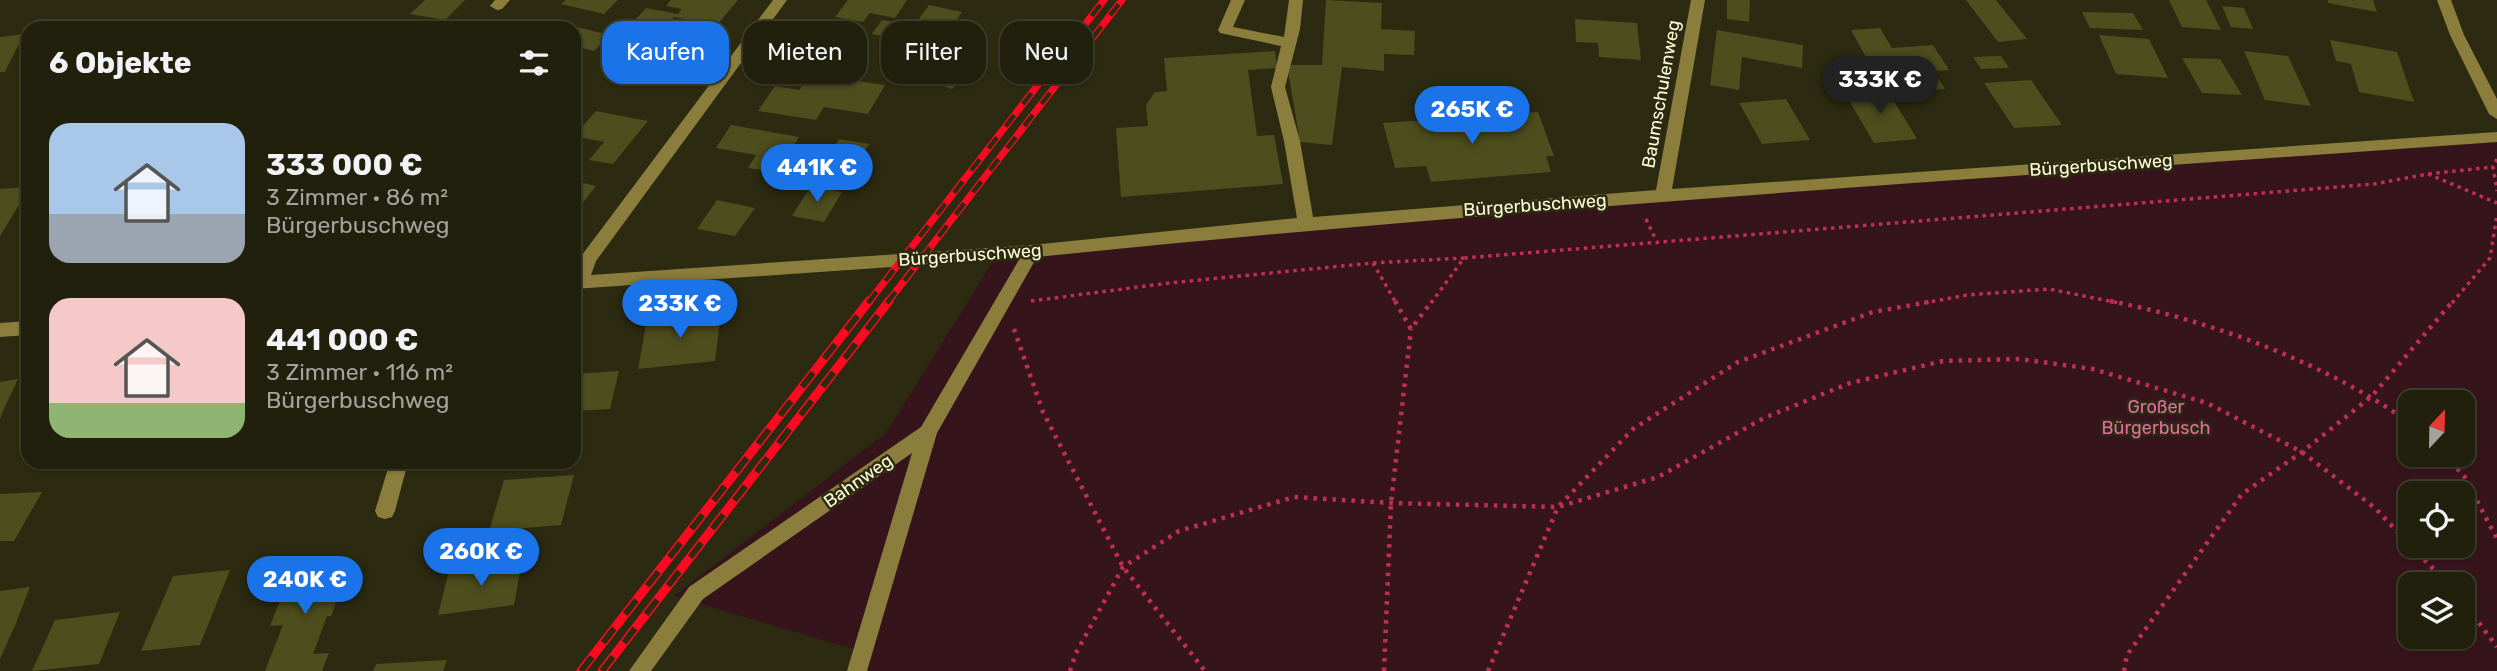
<!DOCTYPE html>
<html lang="de">
<meta charset="utf-8">
<style>
:root{--surface:#21200d;--page:#2d2d1b;--text:#f1f3f6;--muted:#a2a39d;--line:#3e3e2e;--accent:#1a73e8}
body{margin:0;font-family:Rubik,sans-serif;background:var(--page);color:var(--text);height:100vh;display:flex;flex-direction:column;font-size:26px;white-space:nowrap}
*{box-sizing:border-box;margin:0}
p{font-size:23px;color:var(--muted)}
.icon{flex:none;width:38px;height:38px;fill:none;stroke:currentColor;stroke-width:2;stroke-linecap:round;stroke-linejoin:round}
.map{position:relative;flex:1;overflow:hidden}
.panel{position:absolute;left:21px;top:21px;width:560px;height:448px;display:flex;flex-direction:column;background:var(--surface);border-radius:21px;box-shadow:0 2px 5px #0004,0 0 0 2px var(--line)}
.panel>*{flex:none}
.top-card{position:absolute;left:602px;top:21px;width:665px;height:63px;display:flex;gap:14px}
.needle{width:46px;rotate:22deg}
.buttons{position:absolute;left:2398px;top:390px;display:grid;gap:14px}
.buttons a{display:grid;place-items:center;width:77px;height:77px;border-radius:14px;background:var(--surface);box-shadow:0 2px 5px #0004,0 0 0 2px var(--line);font-size:35px}
.price{position:absolute;translate:-50% -60px;padding:0 16px;border-radius:24px;background:var(--accent);color:#fff;font-size:23px;line-height:46px;filter:drop-shadow(0 2px 4px #0008)}
.price::after{content:'';position:absolute;left:50%;top:42px;width:21px;height:16px;margin-left:-10px;background:inherit;clip-path:polygon(0 0,100% 0,50% 100%)}
.price.selected{background:#222;color:#fff}
ul{padding:0;list-style:none}
li{display:flex;align-items:center;gap:21px;height:175px;padding:0 28px}
li span{display:grid;place-items:center;flex:none;width:196px;height:140px;border-radius:21px;color:#555}
li>.icon{margin-inline-start:auto}
span .icon{width:84px;height:84px;fill:#fffc;stroke-width:1}
li b{font-size:30px}
h2{display:flex;justify-content:space-between;align-items:center;height:84px;padding:0 28px;font-size:30px}
.pill{padding:0 24px;border-radius:21px;background:var(--surface);box-shadow:0 2px 5px #0004,0 0 0 2px var(--line);font-size:24px;line-height:63px}
.pill.selected{background:var(--accent);color:#fff}
.map>svg:first-child{display:block}
.green{fill:#36141c;fill-rule:evenodd}
.building{fill:#4d4d1d}
.lines{fill:none;stroke-linecap:round;stroke-linejoin:round}
.path-far1{stroke:#bf2f56;stroke-width:3.5;stroke-dasharray:3.5 4.5;stroke-linecap:butt}
.path{stroke:#bf2f56;stroke-width:4.5;stroke-dasharray:3.5 6;stroke-linecap:butt}
.minor{fill:#8b7e3c;fill-rule:evenodd}
.rail-far1-casing{stroke:#ff0822;stroke-width:7}
.rail-casing{stroke:#ff0822;stroke-width:9}
.rail-far1{stroke:#2c2b11;stroke-width:4.5;stroke-dasharray:14;stroke-linecap:butt}
.rail{stroke:#2c2b11;stroke-width:6;stroke-dasharray:18;stroke-linecap:butt}
.labels{text-anchor:middle;dominant-baseline:central;stroke-width:5;stroke-linejoin:round;paint-order:stroke}
.street-label{font-size:18px;fill:#fffcdc;stroke:#2c2b11}
.park-label{font-size:18px;fill:#e36ca3;stroke:#2c2b11}
</style>
<div class="map">
<svg width="2497" height="671" viewBox="0 0 2497 671">
<rect width="100%" height="100%" fill="#2c2b11"/>
<path class="green" d="M 2497,137 L 2497,671 L 857,671 L 863,652 L 674,596 L 886,433 L 992,263 L 1032,251 ZM 2410,402 L 2462,402 L 2462,455 L 2410,455 ZM 2410,494 L 2462,494 L 2462,546 L 2410,546 ZM 2410,584 L 2462,584 L 2462,637 L 2410,637 Z"/>
<g class="building">
<path d="M 425,0 L 465,0 L 445,20 L 410,14 Z"/>
<path d="M 566,0 L 618,0 L 604,14 L 561,4 Z"/>
<path d="M 671,0 L 738,0 L 717,25 L 674,17 L 665,27 L 634,21 L 646,8 L 678,14 L 682,9 L 666,6 Z"/>
<path d="M 848,0 L 907,0 L 895,18 L 870,13 L 863,22 L 835,17 Z"/>
<path d="M 1326,0 L 1382,3 L 1381,29 L 1415,31 L 1414,55 L 1384,54 L 1384,71 L 1342,67 L 1332,145 L 1300,142 L 1287,65 L 1322,65 Z"/>
<path d="M 1727,0 L 1750,0 L 1749,22 L 1727,19 Z"/>
<path d="M 1966,0 L 1996,0 L 2027,39 L 1998,42 Z"/>
<path d="M 2169,0 L 2206,0 L 2221,30 L 2182,27 Z"/>
<path d="M 2328,0 L 2373,0 L 2377,12 L 2328,3 Z"/>
<path d="M 929,5 L 962,12 L 940,44 L 906,37 Z"/>
<path d="M 2222,6 L 2244,8 L 2253,29 L 2231,27 Z"/>
<path d="M 2082,12 L 2133,13 L 2143,30 L 2090,28 Z"/>
<path d="M 1575,19 L 1637,23 L 1641,60 L 1599,57 L 1598,43 L 1576,42 Z"/>
<path d="M 229,20 L 235,28 L 200,28 L 200,27 Z"/>
<path d="M 882,20 L 906,24 L 896,39 L 872,34 Z"/>
<path d="M 577,27 L 609,35 L 594,51 L 574,46 L 574,30 Z"/>
<path d="M 1880,28 L 1892,48 L 1933,45 L 1949,70 L 1934,71 L 1945,89 L 1911,91 L 1892,60 L 1868,61 L 1851,30 Z"/>
<path d="M 1717,30 L 1803,45 L 1802,68 L 1742,57 L 1739,90 L 1710,85 Z"/>
<path d="M 24,34 L 5,72 L 0,72 L 0,37 Z"/>
<path d="M 663,35 L 708,45 L 683,74 L 638,63 Z"/>
<path d="M 2099,35 L 2149,39 L 2168,78 L 2116,74 Z"/>
<path d="M 819,37 L 847,41 L 841,50 L 869,55 L 857,73 L 853,73 L 851,77 L 829,74 L 832,68 L 802,63 Z"/>
<path d="M 2330,40 L 2397,52 L 2414,102 L 2359,92 L 2351,64 L 2336,61 Z"/>
<path d="M 1275,51 L 1277,68 L 1248,70 L 1257,136 L 1274,135 L 1283,184 L 1121,197 L 1116,128 L 1148,126 L 1146,105 L 1155,92 L 1167,91 L 1164,58 Z"/>
<path d="M 2244,51 L 2288,56 L 2311,106 L 2265,100 Z"/>
<path d="M 944,53 L 976,63 L 952,89 L 920,78 Z"/>
<path d="M 2001,56 L 2009,68 L 1981,69 L 1973,57 Z"/>
<path d="M 2182,58 L 2220,59 L 2242,95 L 2202,93 Z"/>
<path d="M 810,74 L 885,85 L 868,114 L 824,107 L 816,120 L 758,111 L 775,86 L 799,90 Z"/>
<path d="M 2031,80 L 2062,125 L 2014,128 L 1984,83 Z"/>
<path d="M 1886,88 L 1917,139 L 1874,143 L 1844,92 Z"/>
<path d="M 1786,99 L 1810,140 L 1762,144 L 1739,103 Z"/>
<path d="M 596,111 L 648,121 L 613,164 L 589,160 L 604,142 L 574,136 Z"/>
<path d="M 1538,112 L 1554,156 L 1546,156 L 1551,172 L 1431,182 L 1426,166 L 1395,168 L 1383,123 Z"/>
<path d="M 731,125 L 799,137 L 785,160 L 777,159 L 769,171 L 748,168 L 756,155 L 716,148 Z"/>
<path d="M 839,139 L 869,144 L 852,173 L 821,167 Z"/>
<path d="M 574,181 L 596,186 L 574,214 Z"/>
<path d="M 811,186 L 842,192 L 824,222 L 792,216 Z"/>
<path d="M 28,187 L 28,190 L 0,236 L 0,189 Z"/>
<path d="M 717,200 L 755,208 L 735,236 L 697,229 Z"/>
<path d="M 721,312 L 715,361 L 638,369 L 647,319 Z"/>
<path d="M 619,371 L 610,409 L 574,411 L 574,374 Z"/>
<path d="M 18,379 L 3,411 L 0,419 L 0,382 Z"/>
<path d="M 574,475 L 561,525 L 489,531 L 504,480 Z"/>
<path d="M 42,492 L 14,541 L 0,541 L 0,494 Z"/>
<path d="M 522,561 L 514,605 L 438,615 L 449,570 Z"/>
<path d="M 351,563 L 331,616 L 327,616 L 313,654 L 329,653 L 322,671 L 265,671 L 283,625 L 270,626 L 293,567 Z"/>
<path d="M 230,570 L 200,645 L 141,651 L 173,576 Z"/>
<path d="M 30,587 L 16,623 L 0,659 L 0,591 Z"/>
<path d="M 120,612 L 99,664 L 32,671 L 55,620 Z"/>
<path d="M 447,660 L 443,671 L 373,671 L 376,664 Z"/>
</g>
<g class="lines">
<g class="path-far1">
<path d="M 2497,159 L 2493,167 L 2497,191"/>
<path d="M 2428,174 L 2497,203"/>
<path d="M 1646,219 L 1656,240"/>
<path d="M 1373,263 L 1464,258"/>
<path d="M 1031,301 L 1169,283 L 1373,263 L 1396,303"/>
<path d="M 1431,303 L 1464,258 L 2374,184 L 2428,174 L 2493,167"/>
<path d="M 1924,303 L 1967,295 L 2049,289 L 2119,303"/>
<path d="M 2452,303 L 2490,258 L 2497,215"/>
</g>
<g class="path">
<path d="M 1395,301 L 1411,329 L 1432,301"/>
<path d="M 2110,301 C 2212,321 2326,363 2410,423"/>
<path d="M 1014,329 L 1043,412 L 1123,567 L 1205,671"/>
<path d="M 2444,455 L 2464,476 L 2497,539"/>
<path d="M 2411,546 L 2448,584"/>
<path d="M 2462,600 L 2497,647"/>
<path d="M 1070,671 L 1076,653 L 1123,567 L 1179,531 L 1294,497 L 1391,503 L 1558,507 L 1658,477 L 1764,418 L 1850,383 L 1943,361 L 2020,359 L 2093,369 L 2207,403 L 2302,452 L 2375,508 L 2410,545"/>
<path d="M 1384,671 L 1391,503 L 1411,329"/>
<path d="M 1488,671 L 1558,507 L 1633,429 L 1738,362 L 1873,312 L 1934,301"/>
<path d="M 2124,671 L 2127,655 L 2242,494 L 2302,452 L 2372,396 L 2453,301"/>
</g>
<g class="minor">
<path d="M 495,0 L 510,0 L 502,9 L 497,10 L 490,6 Z"/>
<path d="M 773,0 L 787,0 L 596,261 L 591,275 L 1032,245 L 1297,218 L 1284,141 L 1271,87 L 1281,46 L 1220,33 L 1218,30 L 1231,0 L 1245,0 L 1233,27 L 1284,37 L 1289,0 L 1303,0 L 1300,29 L 1285,87 L 1300,141 L 1313,217 L 1656,190 L 1691,0 L 1705,0 L 1672,189 L 2497,132 L 2497,142 C 2010,177 1523,207 1037,257 L 937,433 L 867,671 L 847,671 L 912,453 L 703,599 L 651,671 L 629,671 L 689,587 L 921,427 L 1020,258 L 574,289 L 574,276 L 582,255 Z"/>
<path d="M 2437,0 L 2451,0 L 2464,35 L 2497,99 L 2497,119 L 2489,114 L 2450,35 Z"/>
<path d="M 28,321 L 28,335 L 0,337 L 0,323 Z"/>
<path d="M 390,462 L 408,462 L 395,511 L 392,517 L 385,519 L 378,517 L 375,511 Z"/>
</g>
<g class="rail-far1-casing">
<g id="rail-far1">
<path d="M 868,303 L 1104,0"/>
<path d="M 887,303 L 1122,0"/>
</g>
</g>
<g class="rail-casing">
<g id="rail">
<path d="M 581,671 L 869,301"/>
<path d="M 602,671 L 889,301"/>
</g>
</g>
<use href="#rail-far1" class="rail-far1"/>
<use href="#rail" class="rail"/>
</g>
<g class="labels">
<g class="street-label">
<text transform="translate(1661 94) rotate(-80)">Baumschulenweg</text>
<text transform="translate(2101 165) rotate(-4)">Bürgerbuschweg</text>
<text transform="translate(1535 205) rotate(-4)">Bürgerbuschweg</text>
<text transform="translate(970 255) rotate(-4)">Bürgerbuschweg</text>
<text transform="translate(858 481) rotate(-35)">Bahnweg</text>
</g>
<g class="park-label">
<text x="2156" y="407">Großer<tspan x="2156" dy="21">Bürgerbusch</tspan></text>
</g>
</g>
</svg>
<div class="buttons">
<a><svg class="needle" viewBox="-14 -14 28 28"><path d="M0-13l5 13h-10z" fill="#e53935"/><path d="M0 13l5-13h-10z" fill="#a2a39d"/></svg></a>
<a><svg class="icon" aria-label="locate" viewBox="0 0 24 24"><circle cx="12" cy="12" r="6"/><path d="M12 2v4M12 18v4M2 12h4M18 12h4"/></svg></a>
<a><svg class="icon" aria-label="layers" viewBox="0 0 24 24"><path d="M12 4l9 5-9 5-9-5zM3 14l9 5 9-5"/></svg></a>
</div>
<b class="price selected" style="left:1880px;top:116px">333K €</b>
<b class="price" style="left:1472px;top:146px">265K €</b>
<b class="price" style="left:817px;top:204px">441K €</b>
<b class="price" style="left:680px;top:340px">233K €</b>
<b class="price" style="left:481px;top:588px">260K €</b>
<b class="price" style="left:305px;top:616px">240K €</b>
<div class="top-card">
<a class="pill selected">Kaufen</a>
<a class="pill">Mieten</a>
<a class="pill">Filter</a>
<a class="pill">Neu</a>
</div>
<section class="panel">
<h2>6 Objekte<svg class="icon" aria-label="filters" viewBox="0 0 24 24"><path d="M4 7h16M4 17h16"/><circle cx="9" cy="7" r="2"/><circle cx="15" cy="17" r="2"/></svg></h2>
<ul>
<li><span style="background:linear-gradient(#a9c7e8 65%,#9aa5b1 0)"><svg class="icon" aria-label="home" viewBox="0 0 24 24"><path d="M3 11l9-7 9 7M6 9v11h12V9"/></svg></span><div><b>333 000 €</b><p>3 Zimmer · 86 m²</p><p>Bürgerbuschweg</p></div></li>
<li><span style="background:linear-gradient(#f6c9c9 75%,#8fb573 0)"><svg class="icon" aria-label="home" viewBox="0 0 24 24"><path d="M3 11l9-7 9 7M6 9v11h12V9"/></svg></span><div><b>441 000 €</b><p>3 Zimmer · 116 m²</p><p>Bürgerbuschweg</p></div></li>
</ul>
</section>
</div>
